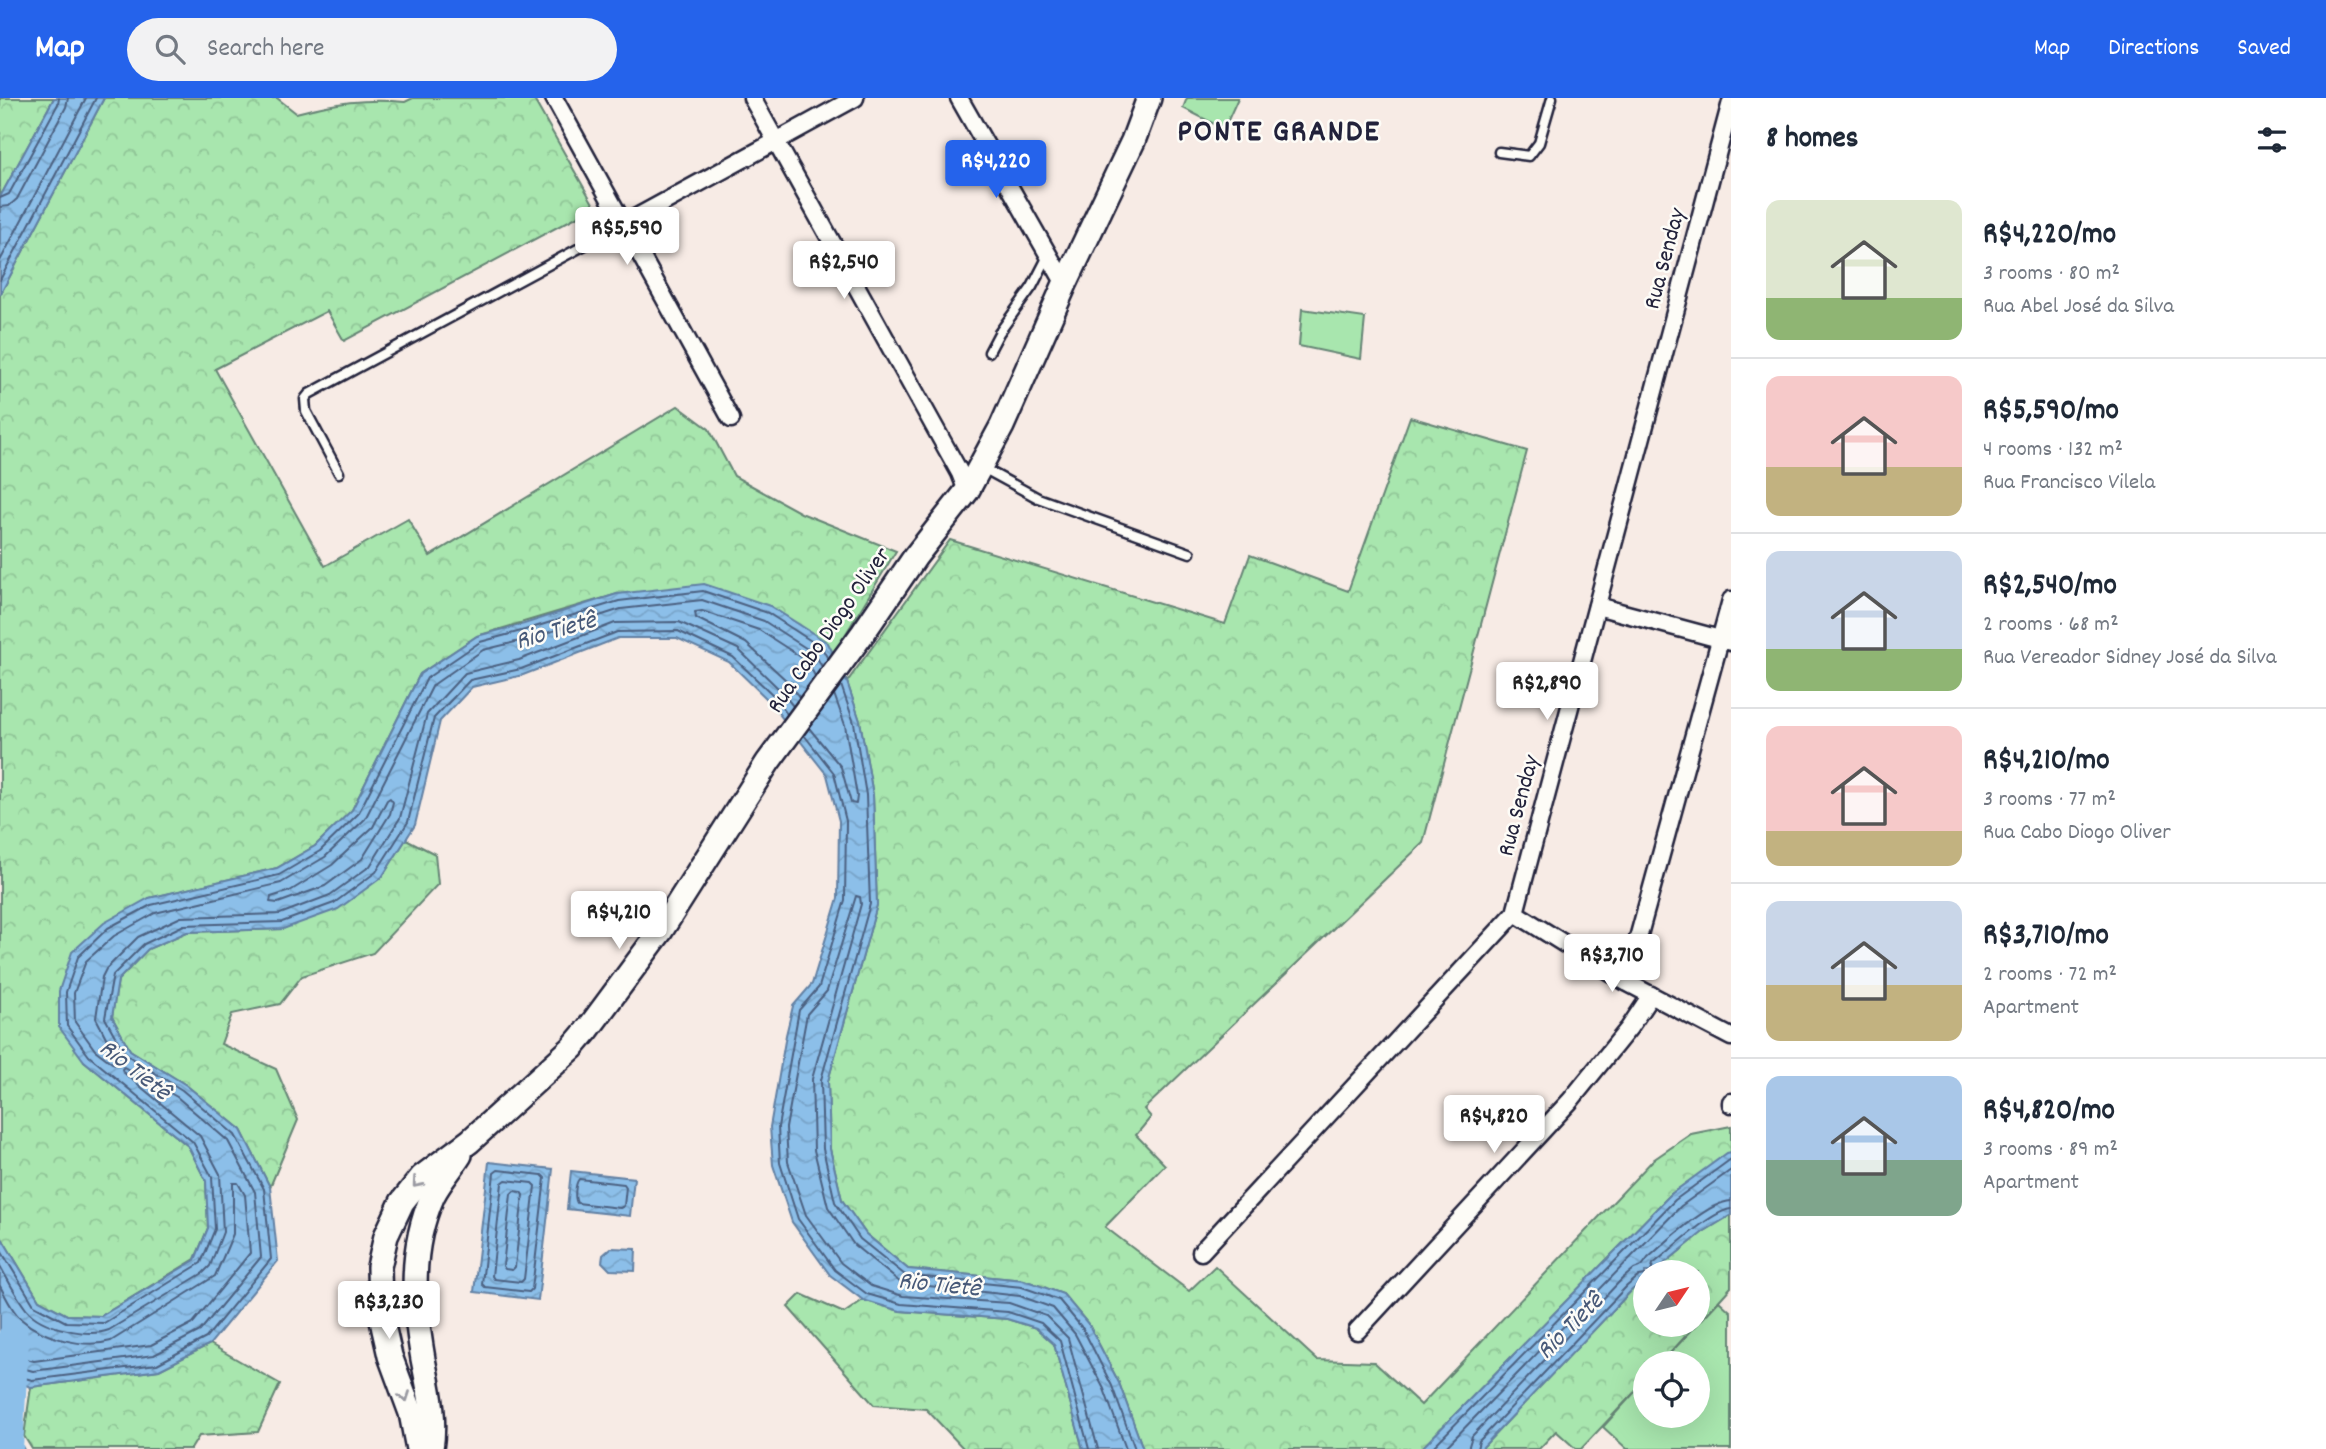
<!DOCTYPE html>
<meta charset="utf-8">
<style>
:root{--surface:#fff;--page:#f2f2f3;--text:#1f2937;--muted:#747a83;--line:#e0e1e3;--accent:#2563eb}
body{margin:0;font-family:Dekko,sans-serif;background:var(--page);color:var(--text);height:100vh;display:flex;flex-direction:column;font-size:26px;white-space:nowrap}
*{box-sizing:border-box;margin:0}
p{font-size:23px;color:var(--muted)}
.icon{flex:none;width:38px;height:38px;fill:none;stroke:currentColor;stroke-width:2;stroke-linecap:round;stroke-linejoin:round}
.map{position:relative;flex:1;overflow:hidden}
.panel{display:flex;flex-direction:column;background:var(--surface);width:595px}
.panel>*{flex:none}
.needle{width:46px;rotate:55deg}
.controls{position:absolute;left:1633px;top:1162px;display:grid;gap:14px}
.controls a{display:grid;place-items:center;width:77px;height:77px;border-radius:50%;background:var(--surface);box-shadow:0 7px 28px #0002;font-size:35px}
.price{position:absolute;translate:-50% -60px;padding:0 16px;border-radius:7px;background:#fff;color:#222;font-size:23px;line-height:46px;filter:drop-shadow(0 2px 4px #0008)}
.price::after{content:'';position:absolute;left:50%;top:42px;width:21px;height:16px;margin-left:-10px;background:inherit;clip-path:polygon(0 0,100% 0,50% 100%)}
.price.on{background:var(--accent);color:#fff}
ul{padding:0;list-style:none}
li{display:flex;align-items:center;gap:21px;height:175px;padding:0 35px}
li+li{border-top:2px solid var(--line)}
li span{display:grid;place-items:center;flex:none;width:196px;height:140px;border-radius:14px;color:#555}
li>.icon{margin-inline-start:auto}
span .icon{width:84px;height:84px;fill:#fffc;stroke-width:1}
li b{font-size:30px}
h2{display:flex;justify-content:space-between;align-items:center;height:84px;padding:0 35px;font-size:30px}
header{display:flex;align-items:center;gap:42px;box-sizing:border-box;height:98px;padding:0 35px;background:var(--accent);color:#fff}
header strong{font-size:33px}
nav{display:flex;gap:38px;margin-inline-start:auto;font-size:24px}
.search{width:490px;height:63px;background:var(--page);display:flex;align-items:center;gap:18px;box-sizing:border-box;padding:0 24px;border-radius:38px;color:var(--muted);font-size:26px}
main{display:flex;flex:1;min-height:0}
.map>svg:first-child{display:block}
.forest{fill:url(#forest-crowns);stroke:#658474;stroke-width:2}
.park{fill:#a8e6ae;stroke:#658474;stroke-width:2}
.water{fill:url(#water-waves);stroke:#6280a3;stroke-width:2}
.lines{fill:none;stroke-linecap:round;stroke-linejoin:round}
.shore{stroke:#4c6181;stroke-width:2}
.stream{stroke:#6280a3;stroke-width:5}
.river{stroke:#8cbfe9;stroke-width:32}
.lane-casing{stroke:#22223b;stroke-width:13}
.street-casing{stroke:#22223b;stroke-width:21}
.secondary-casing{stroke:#22223b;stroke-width:28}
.lane{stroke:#fdfcf7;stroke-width:8}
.street{stroke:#fdfcf7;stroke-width:16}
.secondary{stroke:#fdfcf7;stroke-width:23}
.oneway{stroke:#9a9aa2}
.labels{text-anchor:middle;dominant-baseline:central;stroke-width:5;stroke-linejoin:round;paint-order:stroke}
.street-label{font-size:24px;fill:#22223b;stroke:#fdfcf7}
.water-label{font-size:26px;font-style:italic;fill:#475978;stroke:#fdfcf7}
.district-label{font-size:32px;font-weight:bold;letter-spacing:2px;fill:#22223b;stroke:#fdfcf7}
</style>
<header>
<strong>Map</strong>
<div class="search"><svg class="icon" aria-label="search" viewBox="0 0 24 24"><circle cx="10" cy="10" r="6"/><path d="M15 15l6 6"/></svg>Search here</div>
<nav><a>Map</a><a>Directions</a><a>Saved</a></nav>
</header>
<main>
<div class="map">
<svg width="1731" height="1351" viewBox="0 0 1731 1351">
<defs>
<pattern id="forest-crowns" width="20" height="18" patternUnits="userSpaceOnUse" patternTransform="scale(1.75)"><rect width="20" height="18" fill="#a8e6ae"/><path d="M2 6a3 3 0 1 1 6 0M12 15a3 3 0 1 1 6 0" fill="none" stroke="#90c597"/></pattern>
<pattern id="water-waves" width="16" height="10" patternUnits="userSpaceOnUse" patternTransform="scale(1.75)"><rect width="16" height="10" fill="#8cbfe9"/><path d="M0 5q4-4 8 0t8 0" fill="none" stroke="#78a4c9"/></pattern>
</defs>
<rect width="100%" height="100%" fill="#f7ebe5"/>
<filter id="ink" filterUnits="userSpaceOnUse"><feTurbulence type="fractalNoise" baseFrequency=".0143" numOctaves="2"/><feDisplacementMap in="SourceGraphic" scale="14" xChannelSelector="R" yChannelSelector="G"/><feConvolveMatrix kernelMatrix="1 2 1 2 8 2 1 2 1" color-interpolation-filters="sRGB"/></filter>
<g filter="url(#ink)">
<g class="forest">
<path d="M 0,0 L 54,0 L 0,99 Z"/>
<path d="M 104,0 L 277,0 L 296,15 C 334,5 365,0 405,4 L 413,0 L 533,0 L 595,109 L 344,243 L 327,213 L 215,271 L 325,468 L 408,421 L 430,458 L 678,308 L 709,331 L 734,378 L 801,415 L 896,453 L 833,557 L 617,496 L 477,538 L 420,576 L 352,712 L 315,748 L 277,770 L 149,800 L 84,963 L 188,1048 L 206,1083 L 208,1130 L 195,1161 L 101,1218 L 67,1217 L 39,1202 L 0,1137 L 0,197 Z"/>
<path d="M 1410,319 L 1527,353 L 1423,745 L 1144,1011 L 1151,1019 L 1136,1037 L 1165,1067 L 1105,1129 L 1189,1193 L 1215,1168 L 1317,1262 L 1374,1264 L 1421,1307 L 1653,1062 L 1691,1036 L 1731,1028 L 1731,1054 L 1671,1096 L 1421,1351 L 1143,1351 L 1119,1285 L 1089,1227 L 1063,1196 L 1024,1182 L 908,1171 L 866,1136 L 842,1102 L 830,1051 L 828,983 L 877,807 L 873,697 L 860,623 L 847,584 L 950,442 L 1225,526 L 1250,457 L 1348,493 Z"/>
<path d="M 406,741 L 435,756 L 438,786 L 373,855 L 302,878 L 280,906 L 232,916 L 221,946 L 276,971 L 298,1022 L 270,1089 L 241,1032 L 186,987 L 130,952 L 112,919 L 118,882 L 148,851 L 187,834 L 283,831 L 382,779 Z"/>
<path d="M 1731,1117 L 1731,1189 L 1698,1226 L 1698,1174 L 1654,1174 L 1703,1134 Z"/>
<path d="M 1645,1182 L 1645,1227 L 1696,1227 L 1661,1265 L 1645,1265 L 1645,1283 L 1581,1351 L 1576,1351 L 1556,1333 L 1539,1351 L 1481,1351 L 1632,1192 Z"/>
<path d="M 801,1196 L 844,1215 L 863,1202 L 900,1213 L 1007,1221 L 1036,1230 L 1054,1246 L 1083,1351 L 964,1351 L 926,1311 L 874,1307 L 788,1209 Z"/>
<path d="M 210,1246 L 280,1286 L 258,1334 L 199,1338 L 191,1351 L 32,1351 L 24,1338 L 31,1289 L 159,1272 Z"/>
</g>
<g class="park">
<path d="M 1187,0 L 1238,0 L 1224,31 L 1183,10 Z"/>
<path d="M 1302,211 L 1365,220 L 1361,261 L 1299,248 Z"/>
<path d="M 1719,1203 L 1731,1214 L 1731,1351 L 1627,1351 L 1603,1329 L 1645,1283 L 1645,1318 L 1698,1318 L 1698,1265 L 1661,1265 Z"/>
</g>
<g class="water">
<path d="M 54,0 L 104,0 L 0,197 L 0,99 Z"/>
<path d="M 704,486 L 770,508 L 828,545 L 847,584 L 860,623 L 873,697 L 877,807 L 828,983 L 830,1051 L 842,1102 L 866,1136 L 908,1171 L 1024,1182 L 1063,1196 L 1089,1227 L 1119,1285 L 1143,1351 L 1083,1351 L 1054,1246 L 1036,1230 L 1007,1221 L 900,1213 L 863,1202 L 830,1177 L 792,1124 L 773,1067 L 770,1029 L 786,937 L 793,908 L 812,886 L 838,800 L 839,723 L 827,677 L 768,602 L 729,564 L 677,540 L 618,540 L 523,577 L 472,589 L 440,623 L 415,727 L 382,779 L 338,811 L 283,831 L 187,834 L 148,851 L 118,882 L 112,919 L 130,952 L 186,987 L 241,1032 L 270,1089 L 278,1163 L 210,1246 L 159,1272 L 31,1289 L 0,1279 L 0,1137 L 39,1202 L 67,1217 L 101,1218 L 195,1162 L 208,1130 L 206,1083 L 188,1048 L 84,963 L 59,929 L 59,893 L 72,854 L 104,825 L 149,800 L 277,770 L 315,748 L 352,712 L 420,576 L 477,538 L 524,526 L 617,496 Z"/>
<path d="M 1731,1054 L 1731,1117 L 1703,1134 L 1654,1174 L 1645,1174 L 1645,1182 L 1632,1192 L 1481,1351 L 1421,1351 L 1671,1096 L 1727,1055 Z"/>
<path d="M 489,1064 L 553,1071 L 538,1202 L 474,1194 Z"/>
<path d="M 571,1073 L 634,1080 L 630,1118 L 567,1111 Z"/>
<path d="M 611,1150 L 636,1151 L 635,1173 L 610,1172 L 602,1164 L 603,1157 Z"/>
</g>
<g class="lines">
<g class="shore">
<path d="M 0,100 L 9,96 L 58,6 L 59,0"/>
<path d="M 0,109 L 9,108 L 17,101 L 66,9 L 68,0"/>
<path d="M 0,163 L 86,0"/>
<path d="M 0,182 L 96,0"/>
<path d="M 841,587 L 854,625 L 866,697 L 870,806 L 821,982 L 823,1051 L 835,1104 L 860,1141 L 905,1177 L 1022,1189 L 1059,1202 L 1083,1231 L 1112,1288 L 1135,1351"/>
<path d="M 799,599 L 787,583 L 746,545 L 696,520 L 695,514 L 702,513 L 759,532 L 807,563 L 815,578"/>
<path d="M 793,608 L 779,591 L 738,551 L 679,524 L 615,525 L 519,562 L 465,575 L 427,616 L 400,720 L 370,768 L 330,797 L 280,816 L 181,819 L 138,839 L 106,871 L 102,879 L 96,920 L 117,961 L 116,966 L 112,965 L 95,952 L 75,924 L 74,895 L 86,863 L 114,838 L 155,815 L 281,785 L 325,759 L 365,721 L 433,587 L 483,552 L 528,541 L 621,511 L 702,502 L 764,523 L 815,556 L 822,569"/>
<path d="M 809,630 L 841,669 L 851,705 L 856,706 L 857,698 L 845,627 L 834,596"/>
<path d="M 804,637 L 834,675 L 846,723 L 845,802 L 819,889 L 799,912 L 778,1029 L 780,1065 L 798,1121 L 835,1172 L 867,1196 L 901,1206 L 1008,1214 L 1041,1225 L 1060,1243 L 1089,1351"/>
<path d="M 390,700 L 393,704 L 390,716 L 362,761 L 325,788 L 278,805 L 270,804 L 271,799 L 290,793 L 332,767 L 373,729 L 387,702 Z"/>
<path d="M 498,1072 L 542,1077 L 545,1080 L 532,1191 L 529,1194 L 485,1189 L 482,1186 L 494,1075 Z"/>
<path d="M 579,1081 L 624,1086 L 626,1089 L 624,1108 L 620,1110 L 577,1105 C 574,1100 575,1086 579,1081 Z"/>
<path d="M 506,1082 L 532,1085 L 535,1088 L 524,1181 L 521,1184 L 494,1181 L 492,1178 L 502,1085 Z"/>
<path d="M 514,1093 L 521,1094 L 523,1097 L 515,1169 L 512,1172 L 505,1171 L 503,1168 L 511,1096 Z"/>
<path d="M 0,1151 L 34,1207 L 66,1224 L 104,1225 L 201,1165 L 215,1131 L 212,1079 L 193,1044 L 89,958 L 67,928 L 66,894 L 78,859 L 108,830 L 151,807 L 279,777 L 320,753 L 358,716 L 427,580 L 480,544 L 525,532 L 619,503 L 703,493 L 768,515 L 822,550 L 828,561"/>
<path d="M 0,1168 C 8,1182 16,1198 26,1211 C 41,1230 88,1240 109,1232 L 203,1175 L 210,1168 L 223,1134 L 220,1076 L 200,1038 L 123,974 L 122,971 L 124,969 L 177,999 L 228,1043 L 255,1094 L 261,1159 L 200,1233 L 154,1257 L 33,1273 L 0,1264"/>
<path d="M 1651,1174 L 1653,1166 C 1671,1152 1710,1114 1731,1111"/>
<path d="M 0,1188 C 6,1199 12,1213 21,1221 C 42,1240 84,1251 111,1243 L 215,1178 L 233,1136 L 233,1085 L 238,1085 L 245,1097 L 250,1155 L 193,1225 L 151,1247 L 34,1263 L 0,1254"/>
<path d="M 0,1273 L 32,1282 L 157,1266 L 206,1240 L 271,1161 L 264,1091 L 235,1037 L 182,992 L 125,956 L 105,920 L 113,877 L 144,846 L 184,827 L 282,824 L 334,805 L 376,774 L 408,724 L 434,620 L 470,582 L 521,571 L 617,534 L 678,533 L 733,559 L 773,597 L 787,616"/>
<path d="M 1098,1351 L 1068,1240 L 1046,1218 L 1009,1205 L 903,1198 L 871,1188 L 841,1165 L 806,1117 L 788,1064 L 786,1030 L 807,916 L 827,893 L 856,798 L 860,799 L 861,806 L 812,981 L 814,1052 L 828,1109 L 854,1147 L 901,1185 L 1020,1198 L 1053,1210 L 1075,1236 L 1104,1291 L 1126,1351"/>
<path d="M 1431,1351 L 1675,1102 L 1731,1061"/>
<path d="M 1444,1351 L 1681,1108 L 1731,1072"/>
<path d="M 1468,1351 L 1472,1338 L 1622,1181 L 1634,1171 L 1642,1168 L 1648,1160 C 1666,1144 1708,1104 1731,1103"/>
<path d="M 1477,1351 L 1479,1343 L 1627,1188 L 1639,1178 L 1645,1177"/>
</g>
<path class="stream" d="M 8,1328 L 22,1351"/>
<path class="river" d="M 7,1351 L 13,1241"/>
<g class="lane-casing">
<g id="lane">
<path d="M 1499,54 L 1529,58 L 1539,45 L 1552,0"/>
<path d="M 989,254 L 999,235 L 1032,189 L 1049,156"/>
<path d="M 983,370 L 1038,400 L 1190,455"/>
<path d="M 339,375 L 306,313 L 305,301 L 309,296 L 624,126"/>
</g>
</g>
<g class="street-casing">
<g id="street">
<path d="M 554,0 L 731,321"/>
<path d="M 752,0 L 960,375 L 967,393"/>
<path d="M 959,0 L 1065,186"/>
<path d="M 624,126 L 855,0"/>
<path d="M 1597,508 L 1731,544"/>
<path d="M 1515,815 L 1626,884 L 1731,939"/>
<path d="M 1626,884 L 1731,502"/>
<path d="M 1731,1004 L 1731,1006"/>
<path d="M 1201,1154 L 1515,815 L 1731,4"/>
<path d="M 1357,1233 L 1570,1003 L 1629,930 L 1651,897"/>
</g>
</g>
<g class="secondary-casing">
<g id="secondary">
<path d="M 418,1351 L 411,1315 L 390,1258 L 380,1214 L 379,1169 L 386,1138 L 402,1104 L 422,1079 L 470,1043 L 572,950 L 588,931 L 660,834 L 768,664 L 863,535 L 915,459 L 967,393 L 1002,328 L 1065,186 L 1133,43 L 1149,0"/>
<path d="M 431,1351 C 436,1320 429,1291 423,1261 C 413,1203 409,1152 433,1097 C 440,1083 452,1070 460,1057"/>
</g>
</g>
<use href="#lane" class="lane"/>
<use href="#street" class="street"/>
<use href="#secondary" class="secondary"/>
</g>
<defs><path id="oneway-chevron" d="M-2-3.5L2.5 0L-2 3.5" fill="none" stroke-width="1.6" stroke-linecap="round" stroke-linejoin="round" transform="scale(1.75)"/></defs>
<g class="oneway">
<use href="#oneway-chevron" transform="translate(417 1085) rotate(131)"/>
<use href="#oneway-chevron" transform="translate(405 1299) rotate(70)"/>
</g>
</g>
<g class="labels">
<g class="street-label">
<text transform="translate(1666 161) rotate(-75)">Rua Senday</text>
<text transform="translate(830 533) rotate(-55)">Rua Cabo Diogo Oliver</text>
<text transform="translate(1520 708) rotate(-75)">Rua Senday</text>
</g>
<g class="water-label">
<text transform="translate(556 534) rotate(-16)">Rio Tietê</text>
<text transform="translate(134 973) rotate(38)">Rio Tietê</text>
<text transform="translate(939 1188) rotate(6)">Rio Tietê</text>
<text transform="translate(1571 1229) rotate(-45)">Rio Tietê</text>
</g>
<g class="district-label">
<text x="1279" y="36">PONTE GRANDE</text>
</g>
</g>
</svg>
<div class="controls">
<a><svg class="needle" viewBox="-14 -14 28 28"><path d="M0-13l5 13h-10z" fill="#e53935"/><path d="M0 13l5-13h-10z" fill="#747a83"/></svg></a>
<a><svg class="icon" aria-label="locate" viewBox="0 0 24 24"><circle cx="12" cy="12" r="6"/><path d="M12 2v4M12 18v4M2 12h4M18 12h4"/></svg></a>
</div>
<b class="price on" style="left:996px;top:102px">R$4,220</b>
<b class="price" style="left:627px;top:169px">R$5,590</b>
<b class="price" style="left:844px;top:203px">R$2,540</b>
<b class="price" style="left:1547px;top:624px">R$2,890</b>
<b class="price" style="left:619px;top:853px">R$4,210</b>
<b class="price" style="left:1612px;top:896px">R$3,710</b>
<b class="price" style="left:1494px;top:1057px">R$4,820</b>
<b class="price" style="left:389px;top:1243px">R$3,230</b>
</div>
<section class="panel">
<h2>8 homes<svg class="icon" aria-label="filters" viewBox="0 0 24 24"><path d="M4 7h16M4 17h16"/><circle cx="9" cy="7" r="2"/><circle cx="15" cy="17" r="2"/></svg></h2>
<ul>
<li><span style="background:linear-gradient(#dfe7d0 70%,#8fb573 0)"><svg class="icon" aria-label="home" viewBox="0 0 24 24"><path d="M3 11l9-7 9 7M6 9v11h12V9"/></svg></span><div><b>R$4,220/mo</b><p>3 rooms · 80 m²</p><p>Rua Abel José da Silva</p></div></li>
<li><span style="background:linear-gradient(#f6c9c9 65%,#c2b280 0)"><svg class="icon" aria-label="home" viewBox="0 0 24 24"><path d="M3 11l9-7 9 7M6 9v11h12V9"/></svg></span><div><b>R$5,590/mo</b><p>4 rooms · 132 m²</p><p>Rua Francisco Vilela</p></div></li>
<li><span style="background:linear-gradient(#c9d6e8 70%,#8fb573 0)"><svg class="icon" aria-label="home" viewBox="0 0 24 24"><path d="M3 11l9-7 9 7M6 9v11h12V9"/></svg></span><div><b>R$2,540/mo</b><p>2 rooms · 68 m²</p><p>Rua Vereador Sidney José da Silva</p></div></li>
<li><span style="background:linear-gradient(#f6c9c9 75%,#c2b280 0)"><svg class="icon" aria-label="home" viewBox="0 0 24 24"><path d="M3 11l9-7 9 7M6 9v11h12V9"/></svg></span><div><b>R$4,210/mo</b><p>3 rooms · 77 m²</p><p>Rua Cabo Diogo Oliver</p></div></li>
<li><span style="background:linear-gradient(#c9d6e8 60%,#c2b280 0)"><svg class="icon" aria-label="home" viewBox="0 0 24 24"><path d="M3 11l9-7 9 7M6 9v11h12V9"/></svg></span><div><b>R$3,710/mo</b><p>2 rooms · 72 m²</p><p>Apartment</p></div></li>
<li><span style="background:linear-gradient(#a9c7e8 60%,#7fa58c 0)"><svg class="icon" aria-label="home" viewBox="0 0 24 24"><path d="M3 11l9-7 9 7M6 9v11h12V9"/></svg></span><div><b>R$4,820/mo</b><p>3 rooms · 89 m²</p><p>Apartment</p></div></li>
</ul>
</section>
</main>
